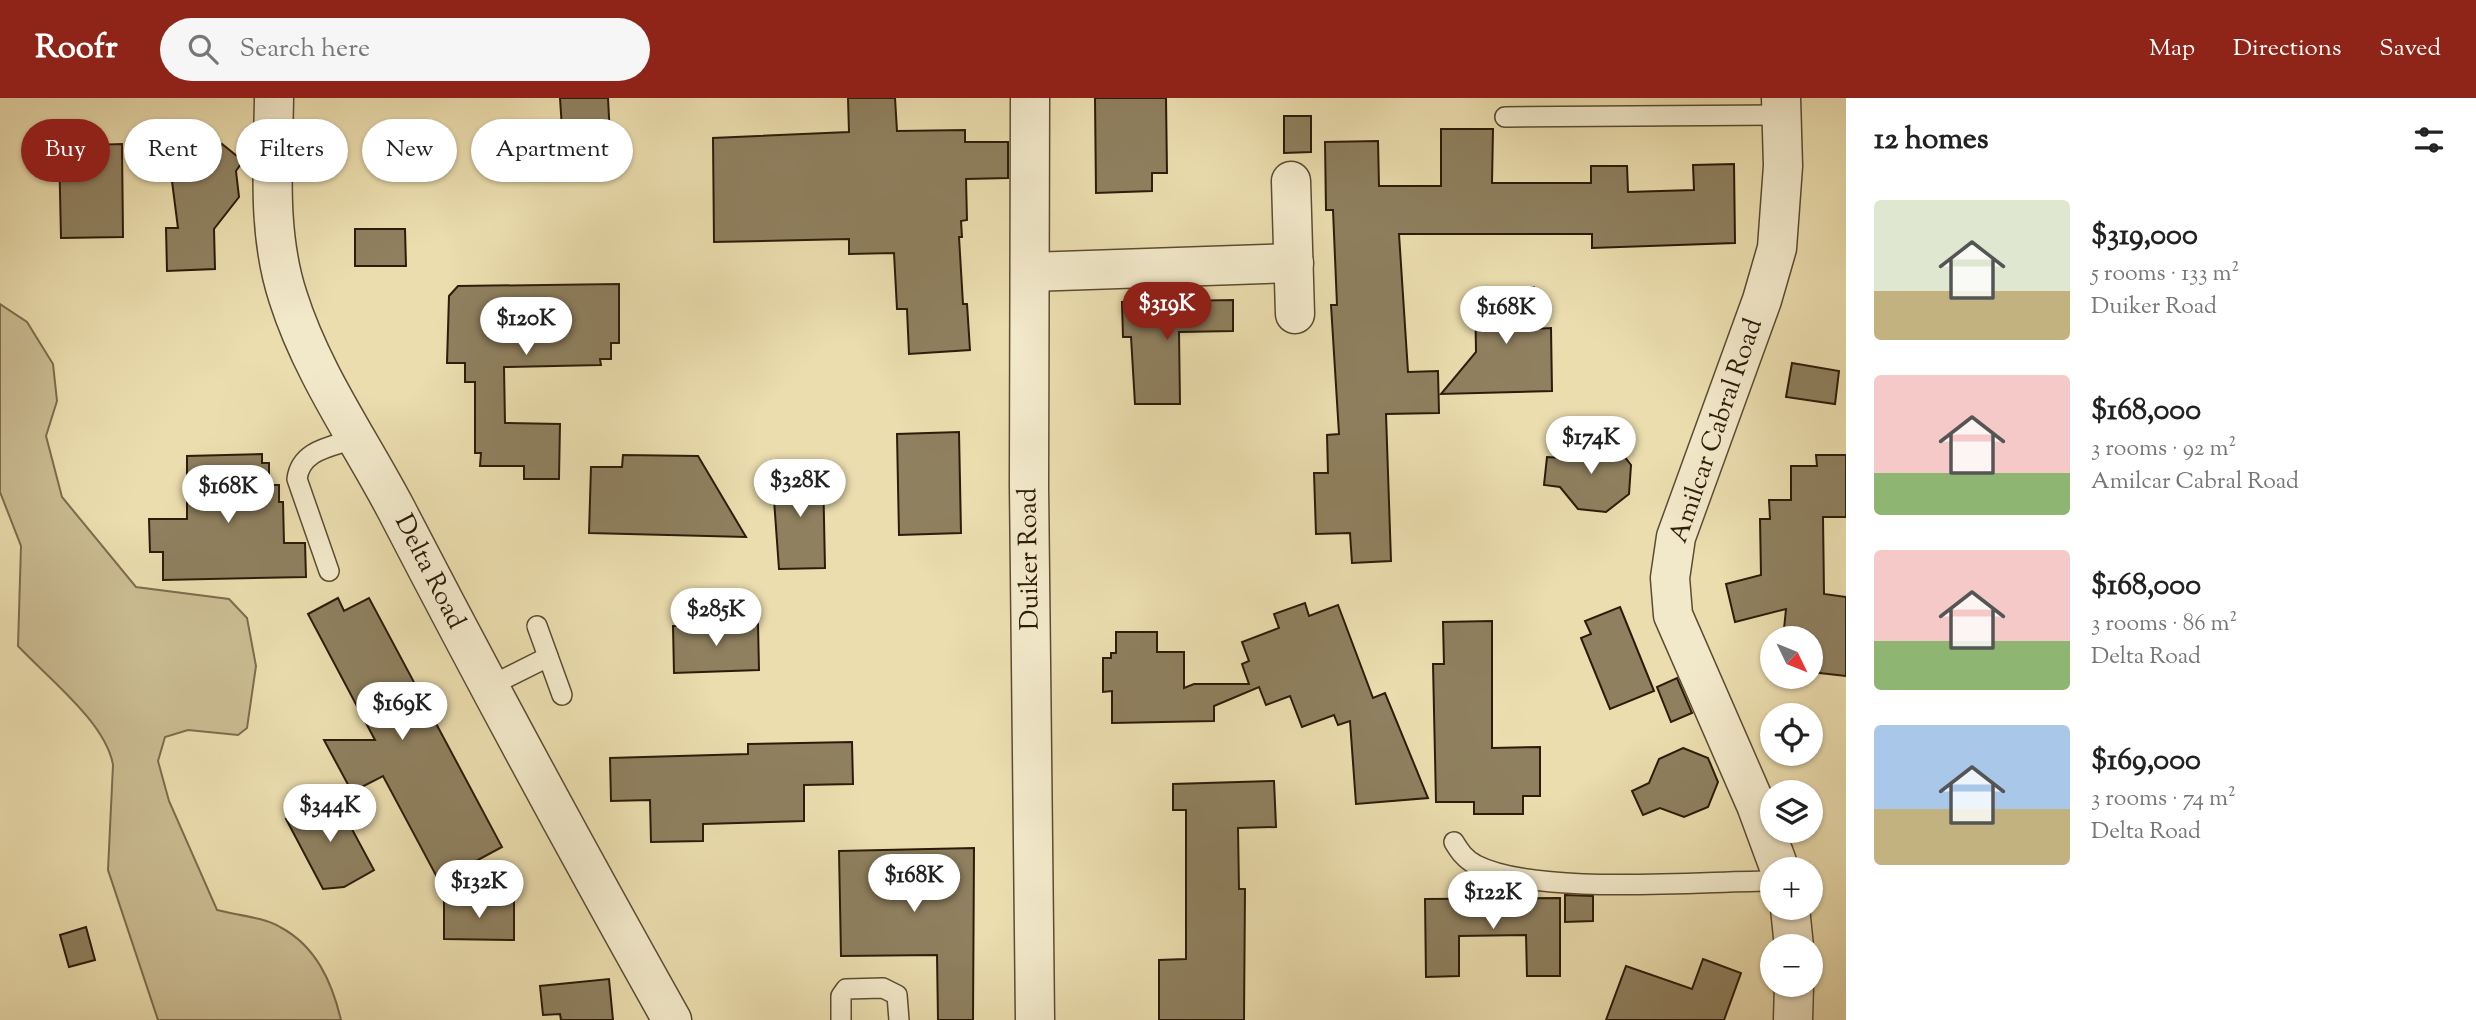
<!DOCTYPE html>
<meta charset="utf-8">
<style>
:root{--surface:#fff;--page:#f6f6f6;--text:#222;--muted:#767676;--accent:#8f2418}
body{margin:0;font-family:"Sorts Mill Goudy",serif;background:var(--page);color:var(--text);height:100vh;display:flex;flex-direction:column;font-size:26px;white-space:nowrap}
*{box-sizing:border-box;margin:0}
p{font-size:23px;color:var(--muted)}
.icon{flex:none;width:38px;height:38px;fill:none;stroke:currentColor;stroke-width:2;stroke-linecap:round;stroke-linejoin:round}
.map{position:relative;flex:1;overflow:hidden}
.drawer{display:flex;flex-direction:column;background:var(--surface);width:630px}
.drawer>*{flex:none}
.top-card{position:absolute;left:21px;top:21px;width:665px;height:63px;display:flex;gap:14px}
.needle{width:46px;rotate:133deg}
.buttons{position:absolute;left:1760px;top:528px;display:grid;gap:14px}
.buttons a{display:grid;place-items:center;width:63px;height:63px;border-radius:50%;background:var(--surface);box-shadow:0 2px 5px #0004;font-size:35px}
.price{position:absolute;translate:-50% -60px;padding:0 16px;border-radius:24px;background:#fff;color:#222;font-size:23px;line-height:46px;filter:drop-shadow(0 2px 4px #0008)}
.price::after{content:'';position:absolute;left:50%;top:42px;width:21px;height:16px;margin-left:-10px;background:inherit;clip-path:polygon(0 0,100% 0,50% 100%)}
.price.active{background:var(--accent);color:#fff}
ul{padding:0;list-style:none}
li{display:flex;align-items:center;gap:21px;height:175px;padding:0 28px}
li span{display:grid;place-items:center;flex:none;width:196px;height:140px;border-radius:7px;color:#555}
li>.icon{margin-inline-start:auto}
span .icon{width:84px;height:84px;fill:#fffc;stroke-width:1}
li b{font-size:30px}
h2{display:flex;justify-content:space-between;align-items:center;height:84px;padding:0 28px;font-size:30px}
.chip{padding:0 24px;border-radius:32px;background:var(--surface);box-shadow:0 2px 5px #0004;font-size:24px;line-height:63px}
.chip.active{background:var(--accent);color:#fff}
header{display:flex;align-items:center;gap:42px;box-sizing:border-box;height:98px;padding:0 35px;background:var(--accent);color:#fff}
header strong{font-size:33px}
nav{display:flex;gap:38px;margin-inline-start:auto;font-size:24px}
.search{width:490px;height:63px;background:var(--page);display:flex;align-items:center;gap:18px;box-sizing:border-box;padding:0 24px;border-radius:38px;color:var(--muted);font-size:26px}
main{display:flex;flex:1;min-height:0}
.map>svg:first-child{display:block}
.green{fill:#cbbc92;stroke:#7c6c4e;stroke-width:2}
.building{fill:#8f805f;stroke:#2c1c09;stroke-width:2}
.lines{fill:none;stroke-linecap:round;stroke-linejoin:round}
.lane-casing{stroke:#5c4c32;stroke-width:22}
.street-casing{stroke:#5c4c32;stroke-width:41}
.lane{stroke:#f2e9ca;stroke-width:19}
.street{stroke:#f2e9ca;stroke-width:38}
.labels{text-anchor:middle;dominant-baseline:central;stroke-width:5;stroke-linejoin:round;paint-order:stroke}
.street-label{font-size:26px;fill:#2c1c09;stroke:#f2e9ca}
</style>
<header>
<strong>Roofr</strong>
<div class="search"><svg class="icon" aria-label="search" viewBox="0 0 24 24"><circle cx="10" cy="10" r="6"/><path d="M15 15l6 6"/></svg>Search here</div>
<nav><a>Map</a><a>Directions</a><a>Saved</a></nav>
</header>
<main>
<div class="map">
<svg width="1846" height="922" viewBox="0 0 1846 922">
<rect width="100%" height="100%" fill="#ebddae"/>
<filter id="stains"><feTurbulence type="fractalNoise" baseFrequency=".00286" numOctaves="4"/><feColorMatrix values="0 0 0 0 .2 0 0 0 0 .09 0 0 0 0 .02 0 0 0 .5 -.17"/></filter>
<radialGradient id="worn" r=".72"><stop offset=".6" stop-color="#630" stop-opacity="0"/><stop offset="1" stop-color="#630" stop-opacity=".3"/></radialGradient>
<path class="green" d="M 0,206 L 27,224 L 53,266 L 57,303 L 46,338 L 62,399 L 136,489 L 229,501 L 247,520 L 256,568 L 247,630 L 238,637 L 188,632 L 165,639 L 158,663 L 169,703 L 217,812 C 236,817 263,819 280,829 C 316,848 332,884 341,922 L 158,922 L 108,772 L 113,667 C 106,625 48,580 18,548 L 21,448 L 0,394 Z"/>
<g class="building">
<path d="M 560,0 L 608,0 L 611,58 L 564,61 Z"/>
<path d="M 848,0 L 895,0 L 897,33 L 965,32 L 965,44 L 1008,44 L 1008,80 L 966,81 L 967,122 L 961,123 L 962,139 L 959,139 L 963,206 L 967,206 L 970,252 L 909,256 L 907,211 L 897,211 L 894,155 L 849,156 L 849,141 L 714,144 L 713,40 L 849,34 Z"/>
<path d="M 1095,0 L 1166,0 L 1167,75 L 1152,75 L 1152,93 L 1096,95 Z"/>
<path d="M 1284,18 L 1311,18 L 1311,54 L 1284,55 Z"/>
<path d="M 1441,31 L 1493,31 L 1492,85 L 1591,85 L 1591,68 L 1627,68 L 1628,94 L 1694,92 L 1693,67 L 1734,66 L 1735,145 L 1592,150 L 1592,136 L 1399,136 L 1408,274 L 1438,273 L 1439,315 L 1386,316 L 1391,463 L 1352,465 L 1350,435 L 1316,436 L 1314,375 L 1328,375 L 1327,337 L 1339,336 L 1331,207 L 1337,207 L 1333,112 L 1326,112 L 1325,44 L 1378,43 L 1379,88 L 1441,88 Z"/>
<path d="M 167,44 L 188,60 L 214,57 L 222,46 L 243,63 L 236,73 L 239,99 L 214,131 L 215,171 L 167,173 L 166,130 L 178,130 Z"/>
<path d="M 122,46 L 123,139 L 61,140 L 59,48 Z"/>
<path d="M 355,131 L 405,131 L 406,168 L 355,168 Z"/>
<path d="M 619,186 L 619,245 L 611,245 L 611,261 L 600,261 L 601,267 L 504,269 L 505,325 L 560,326 L 559,381 L 524,381 L 524,368 L 480,368 L 481,355 L 475,355 L 475,284 L 465,284 L 465,265 L 447,265 L 449,198 L 458,188 Z"/>
<path d="M 1534,189 L 1534,231 L 1551,230 L 1552,293 L 1441,296 L 1476,254 L 1475,191 Z"/>
<path d="M 1233,202 L 1233,233 L 1179,234 L 1180,306 L 1135,306 L 1131,239 L 1123,239 L 1122,204 Z"/>
<path d="M 1792,265 L 1839,273 L 1835,306 L 1786,299 Z"/>
<path d="M 959,334 L 961,435 L 899,437 L 897,336 Z"/>
<path d="M 1585,342 L 1614,345 L 1631,367 L 1629,396 L 1606,414 L 1578,411 L 1560,389 L 1544,387 L 1547,359 L 1563,360 Z"/>
<path d="M 262,356 L 262,365 L 269,365 L 269,387 L 279,387 L 279,404 L 283,404 L 284,445 L 305,445 L 306,479 L 163,482 L 163,454 L 150,454 L 149,421 L 187,421 L 187,358 Z"/>
<path d="M 623,357 L 698,358 L 746,439 L 589,435 L 591,369 L 622,369 Z"/>
<path d="M 1816,357 L 1846,357 L 1846,419 L 1823,419 L 1824,496 L 1846,499 L 1846,578 L 1811,574 L 1811,541 L 1783,541 L 1786,511 L 1735,524 L 1726,486 L 1761,477 L 1760,421 L 1770,421 L 1769,402 L 1791,402 L 1791,368 L 1817,368 Z"/>
<path d="M 823,373 L 825,470 L 779,471 L 772,374 Z"/>
<path d="M 338,500 L 344,513 L 369,500 L 502,749 L 439,783 L 383,678 L 352,694 L 324,642 L 375,642 L 308,516 Z"/>
<path d="M 1305,505 L 1309,518 L 1338,507 L 1373,600 L 1385,595 L 1428,700 L 1356,706 L 1350,623 L 1338,627 L 1334,617 L 1302,629 L 1290,598 L 1266,607 L 1259,589 L 1214,608 L 1214,623 L 1112,625 L 1112,593 L 1103,594 L 1103,560 L 1111,560 L 1111,555 L 1116,555 L 1116,534 L 1157,534 L 1157,554 L 1184,554 L 1184,590 L 1194,586 L 1249,586 L 1242,566 L 1249,563 L 1242,544 L 1279,530 L 1274,516 Z"/>
<path d="M 1620,509 L 1654,593 L 1610,611 L 1581,540 L 1591,536 L 1585,523 Z"/>
<path d="M 1492,523 L 1492,650 L 1540,649 L 1540,698 L 1523,698 L 1523,716 L 1474,716 L 1474,704 L 1436,704 L 1433,566 L 1444,566 L 1443,524 Z"/>
<path d="M 758,526 L 759,572 L 674,575 L 673,528 Z"/>
<path d="M 1677,580 L 1692,615 L 1671,624 L 1657,589 Z"/>
<path d="M 852,644 L 853,686 L 804,687 L 804,723 L 703,726 L 703,743 L 651,744 L 650,702 L 611,703 L 610,660 L 748,656 L 748,646 Z"/>
<path d="M 1683,650 L 1708,660 L 1718,684 L 1708,709 L 1684,719 L 1660,710 L 1643,717 L 1632,693 L 1649,685 L 1659,661 Z"/>
<path d="M 1274,683 L 1276,729 L 1238,730 L 1239,791 L 1245,791 L 1244,922 L 1159,922 L 1159,862 L 1186,861 L 1186,712 L 1173,712 L 1173,686 Z"/>
<path d="M 333,696 L 374,772 L 344,789 L 323,791 L 286,721 Z"/>
<path d="M 974,750 L 973,922 L 938,922 L 937,857 L 841,858 L 839,753 Z"/>
<path d="M 1565,797 L 1593,798 L 1593,823 L 1565,824 Z"/>
<path d="M 1560,800 L 1560,878 L 1527,878 L 1526,837 L 1459,838 L 1459,878 L 1426,879 L 1425,801 Z"/>
<path d="M 444,801 L 514,802 L 514,842 L 444,841 Z"/>
<path d="M 86,829 L 95,862 L 69,869 L 60,837 Z"/>
<path d="M 1703,861 L 1741,875 L 1724,922 L 1606,922 L 1626,868 L 1692,891 Z"/>
<path d="M 609,881 L 613,922 L 561,922 L 560,916 L 543,917 L 540,888 Z"/>
</g>
<g class="lines">
<g class="lane-casing">
<g id="lane">
<path d="M 1505,19 L 1781,17"/>
<path d="M 329,473 L 297,381 C 301,351 332,349 357,340"/>
<path d="M 537,528 L 562,597"/>
<path d="M 488,589 L 548,559"/>
<path d="M 1454,744 C 1460,754 1465,761 1476,767 C 1537,798 1700,783 1773,783"/>
<path d="M 841,922 L 841,898 L 846,891 L 883,890 L 897,897 L 899,922"/>
</g>
</g>
<g class="street-casing">
<g id="street">
<path d="M 274,0 C 273,66 267,135 288,199 C 312,275 359,341 396,411 C 485,583 577,753 672,922"/>
<path d="M 1030,0 L 1029,388 L 1035,922"/>
<path d="M 1291,83 L 1295,216"/>
<path d="M 1030,174 L 1294,165"/>
<path d="M 1780,772 L 1756,707 L 1673,517 L 1670,480 L 1676,439 L 1762,202 L 1777,150 L 1783,68 L 1781,0"/>
<path d="M 1790,810 L 1794,849"/>
<path d="M 1793,922 L 1794,887"/>
</g>
</g>
<use href="#lane" class="lane"/>
<use href="#street" class="street"/>
</g>
<g class="labels">
<g class="street-label">
<text transform="translate(1717 333) rotate(-71)">Amilcar Cabral Road</text>
<text transform="translate(1030 461) rotate(-91)">Duiker Road</text>
<text transform="translate(429 474) rotate(63)">Delta Road</text>
</g>
</g>
<rect width="100%" height="100%" filter="url(#stains)"/>
<rect width="100%" height="100%" fill="url(#worn)"/>
</svg>
<div class="buttons">
<a><svg class="needle" viewBox="-14 -14 28 28"><path d="M0-13l5 13h-10z" fill="#e53935"/><path d="M0 13l5-13h-10z" fill="#767676"/></svg></a>
<a><svg class="icon" aria-label="locate" viewBox="0 0 24 24"><circle cx="12" cy="12" r="6"/><path d="M12 2v4M12 18v4M2 12h4M18 12h4"/></svg></a>
<a><svg class="icon" aria-label="layers" viewBox="0 0 24 24"><path d="M12 4l9 5-9 5-9-5zM3 14l9 5 9-5"/></svg></a>
<a>+</a>
<a>−</a>
</div>
<b class="price active" style="left:1167px;top:244px">$319K</b>
<b class="price" style="left:1506px;top:248px">$168K</b>
<b class="price" style="left:526px;top:259px">$120K</b>
<b class="price" style="left:1591px;top:378px">$174K</b>
<b class="price" style="left:800px;top:421px">$328K</b>
<b class="price" style="left:228px;top:427px">$168K</b>
<b class="price" style="left:716px;top:550px">$285K</b>
<b class="price" style="left:402px;top:644px">$169K</b>
<b class="price" style="left:330px;top:746px">$344K</b>
<b class="price" style="left:914px;top:816px">$168K</b>
<b class="price" style="left:479px;top:822px">$132K</b>
<b class="price" style="left:1493px;top:833px">$122K</b>
<div class="top-card">
<a class="chip active">Buy</a>
<a class="chip">Rent</a>
<a class="chip">Filters</a>
<a class="chip">New</a>
<a class="chip">Apartment</a>
</div>
</div>
<section class="drawer">
<h2>12 homes<svg class="icon" aria-label="filters" viewBox="0 0 24 24"><path d="M4 7h16M4 17h16"/><circle cx="9" cy="7" r="2"/><circle cx="15" cy="17" r="2"/></svg></h2>
<ul>
<li><span style="background:linear-gradient(#dfe7d0 65%,#c2b280 0)"><svg class="icon" aria-label="home" viewBox="0 0 24 24"><path d="M3 11l9-7 9 7M6 9v11h12V9"/></svg></span><div><b>$319,000</b><p>5 rooms · 133 m²</p><p>Duiker Road</p></div></li>
<li><span style="background:linear-gradient(#f6c9c9 70%,#8fb573 0)"><svg class="icon" aria-label="home" viewBox="0 0 24 24"><path d="M3 11l9-7 9 7M6 9v11h12V9"/></svg></span><div><b>$168,000</b><p>3 rooms · 92 m²</p><p>Amilcar Cabral Road</p></div></li>
<li><span style="background:linear-gradient(#f6c9c9 65%,#8fb573 0)"><svg class="icon" aria-label="home" viewBox="0 0 24 24"><path d="M3 11l9-7 9 7M6 9v11h12V9"/></svg></span><div><b>$168,000</b><p>3 rooms · 86 m²</p><p>Delta Road</p></div></li>
<li><span style="background:linear-gradient(#a9c7e8 60%,#c2b280 0)"><svg class="icon" aria-label="home" viewBox="0 0 24 24"><path d="M3 11l9-7 9 7M6 9v11h12V9"/></svg></span><div><b>$169,000</b><p>3 rooms · 74 m²</p><p>Delta Road</p></div></li>
</ul>
</section>
</main>
